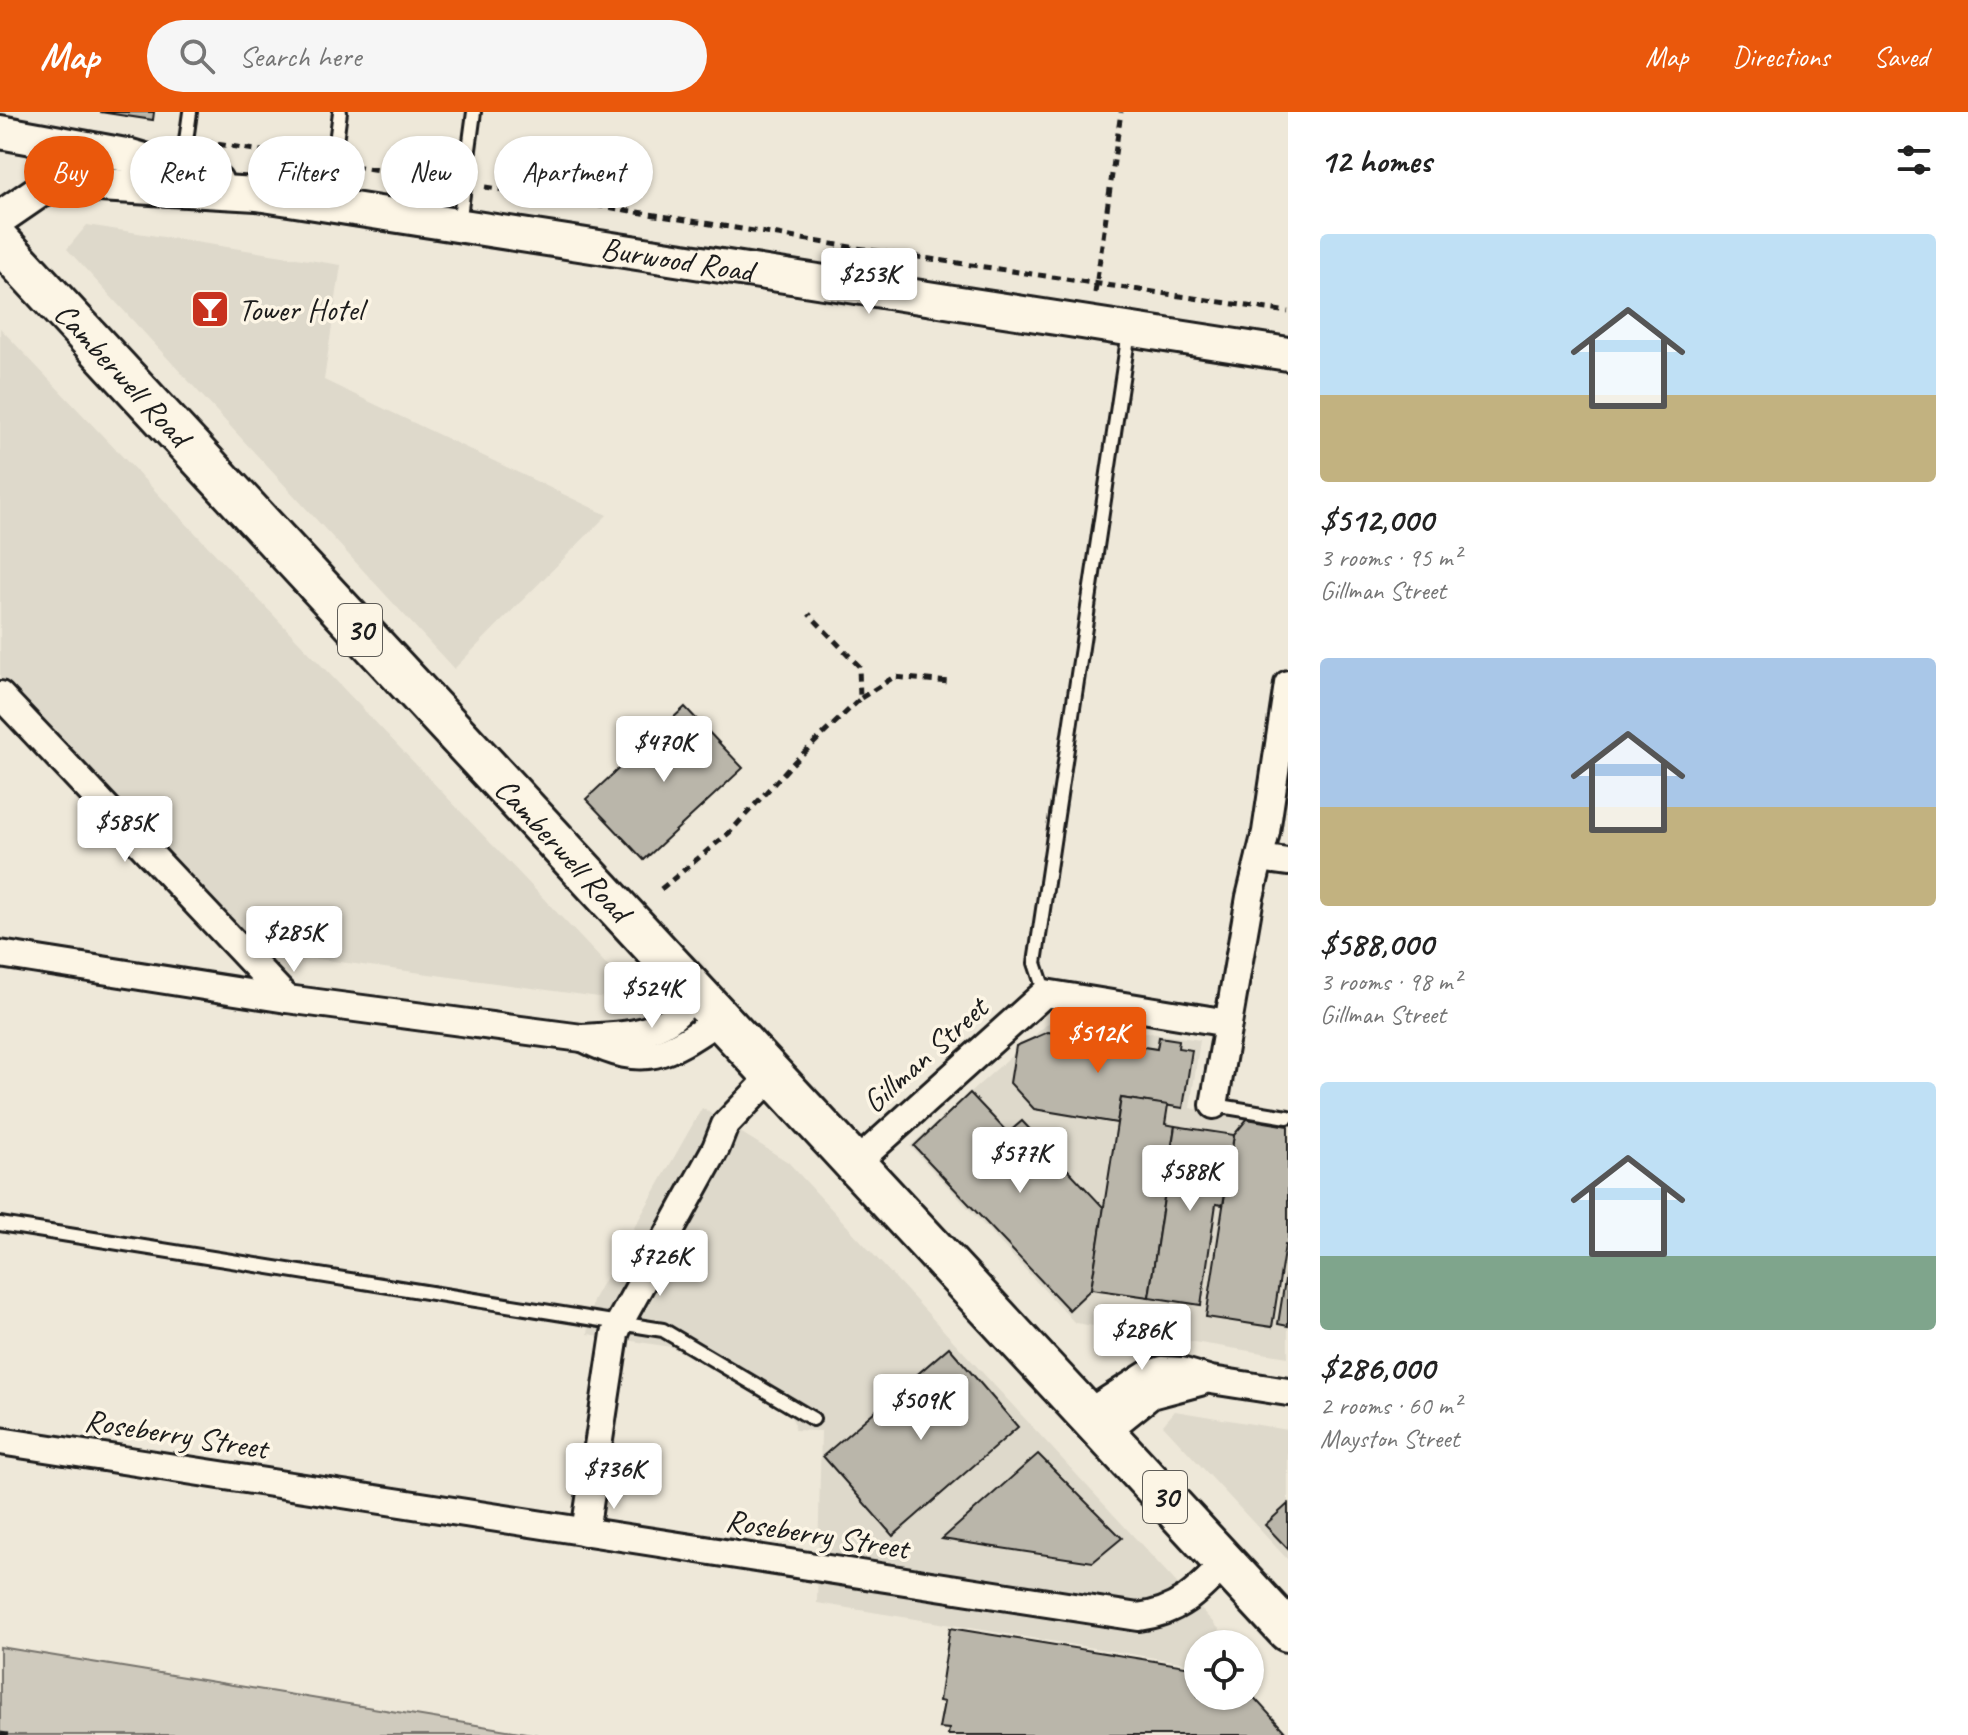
<!DOCTYPE html>
<meta charset="utf-8">
<style>
:root{--surface:#fff;--page:#f6f6f6;--text:#222;--muted:#767676;--accent:#ea580c}
body{margin:0;font-family:Caveat,sans-serif;background:var(--page);color:var(--text);height:100vh;display:flex;flex-direction:column;font-size:30px;white-space:nowrap}
*{box-sizing:border-box;margin:0}
p{font-size:26px;color:var(--muted)}
.icon{flex:none;width:44px;height:44px;fill:none;stroke:currentColor;stroke-width:2;stroke-linecap:round;stroke-linejoin:round}
.map{position:relative;flex:1;overflow:hidden}
.drawer{display:flex;flex-direction:column;background:var(--surface);width:680px}
.drawer>*{flex:none}
.guide{position:absolute;left:24px;top:24px;width:760px;height:72px;display:flex;gap:16px}
.fabs{position:absolute;left:1184px;top:1518px;display:grid;gap:16px}
.fabs a{display:grid;place-items:center;width:80px;height:80px;border-radius:50%;background:var(--surface);box-shadow:0 2px 6px #0004;font-size:40px}
.price{position:absolute;translate:-50% -68px;padding:0 18px;border-radius:8px;background:#fff;color:#222;font-size:26px;line-height:52px;filter:drop-shadow(0 2px 4px #0008)}
.price::after{content:'';position:absolute;left:50%;top:48px;width:24px;height:18px;margin-left:-12px;background:inherit;clip-path:polygon(0 0,100% 0,50% 100%)}
.price.current{background:var(--accent);color:#fff}
ul{padding:0;list-style:none}
li{display:grid;align-content:center;gap:16px;height:424px;padding:0 32px}
li span{display:grid;place-items:center;height:248px;border-radius:8px;color:#555}
li>.icon{margin-inline-start:auto}
span .icon{width:144px;height:144px;fill:#fffc;stroke-width:1}
li b{font-size:34px}
h2{display:flex;justify-content:space-between;align-items:center;height:96px;padding:0 32px;font-size:34px}
.pill{padding:0 28px;border-radius:36px;background:var(--surface);box-shadow:0 2px 6px #0004;font-size:28px;line-height:72px}
.pill.current{background:var(--accent);color:#fff}
header{display:flex;align-items:center;gap:48px;box-sizing:border-box;height:112px;padding:0 40px;background:var(--accent);color:#fff}
header strong{font-size:38px}
nav{display:flex;gap:44px;margin-inline-start:auto;font-size:28px}
.search{width:560px;height:72px;background:var(--page);display:flex;align-items:center;gap:20px;box-sizing:border-box;padding:0 28px;border-radius:44px;color:var(--muted);font-size:30px}
main{display:flex;flex:1;min-height:0}
.map>svg:first-child{display:block}
.built{fill:#ded9cb}
.green{fill:#cfcabd;stroke:#76736c;stroke-width:2}
.building{fill:#bab6aa;stroke:#1c1c1c;stroke-width:2}
.lines{fill:none;stroke-linecap:round;stroke-linejoin:round}
.service-casing{stroke:#1c1c1c;stroke-width:18}
.minor-casing{stroke:#1c1c1c;stroke-width:32}
.tertiary-casing{stroke:#1c1c1c;stroke-width:38}
.primary-casing{stroke:#1c1c1c;stroke-width:46}
.path{stroke:#1c1c1c;stroke-width:5;stroke-dasharray:8 6;stroke-linecap:butt}
.service{stroke:#fcf5e5;stroke-width:12}
.minor{stroke:#fcf5e5;stroke-width:26}
.tertiary{stroke:#fcf5e5;stroke-width:32}
.primary{stroke:#fcf5e5;stroke-width:40}
.labels{text-anchor:middle;dominant-baseline:central;stroke-width:7;stroke-linejoin:round;paint-order:stroke}
.shield{fill:#fcf5e5;stroke:#5f5d58;stroke-width:2}
.shield-label{font-size:30px;font-weight:bold;fill:#1c1c1c}
.street-label{font-size:32px;fill:#1c1c1c;stroke:#fcf5e5}
.poi-label{font-size:32px;fill:#1c1c1c;stroke:#fcf5e5;text-anchor:start}
</style>
<header>
<strong>Map</strong>
<div class="search"><svg class="icon" aria-label="search" viewBox="0 0 24 24"><circle cx="10" cy="10" r="6"/><path d="M15 15l6 6"/></svg>Search here</div>
<nav><a>Map</a><a>Directions</a><a>Saved</a></nav>
</header>
<main>
<div class="map">
<svg width="1288" height="1623" viewBox="0 0 1288 1623">
<rect width="100%" height="100%" fill="#eee8d9"/>
<filter id="ink" filterUnits="userSpaceOnUse"><feTurbulence type="fractalNoise" baseFrequency=".0125" numOctaves="2"/><feDisplacementMap in="SourceGraphic" scale="16" xChannelSelector="R" yChannelSelector="G"/><feConvolveMatrix kernelMatrix="1 2 1 2 8 2 1 2 1" color-interpolation-filters="sRGB"/></filter>
<g filter="url(#ink)">
<g class="built">
<path d="M 87,113 L 341,153 L 324,268 L 607,403 L 454,557 L 67,137 Z"/>
<path d="M 0,216 L 643,891 L 252,838 L 0,566 Z"/>
<path d="M 1053,907 L 1200,928 L 1190,996 L 1288,1012 L 1288,1245 L 1075,1211 L 910,1034 Z"/>
<path d="M 702,996 L 788,1050 L 1233,1532 L 1198,1532 L 1198,1553 L 817,1491 L 821,1319 L 794,1318 L 795,1312 L 785,1296 L 671,1235 L 588,1222 L 593,1188 Z"/>
<path d="M 1175,1299 L 1288,1318 L 1288,1448 L 1163,1313 Z"/>
</g>
<path class="green" d="M 0,1535 L 538,1623 L 0,1623 Z"/>
<g class="building">
<path d="M 100,0 L 154,0 L 153,8 Z"/>
<path d="M 685,595 L 743,656 L 644,748 L 586,687 Z"/>
<path d="M 1048,920 L 1157,937 L 1159,925 L 1179,928 L 1178,936 L 1192,938 L 1183,996 L 1121,986 L 1117,1011 L 1034,997 L 1010,971 L 1016,934 Z"/>
<path d="M 970,981 L 1008,1021 L 1022,1009 L 1104,1096 L 1091,1177 L 1069,1198 L 914,1034 Z"/>
<path d="M 1121,986 L 1168,993 L 1165,1012 L 1175,1014 L 1149,1185 L 1091,1177 Z"/>
<path d="M 1247,1007 L 1288,1014 L 1288,1134 L 1285,1133 L 1272,1215 L 1206,1205 L 1234,1023 Z"/>
<path d="M 1175,1014 L 1234,1023 L 1223,1093 L 1216,1092 L 1201,1193 L 1149,1185 Z"/>
<path d="M 1288,1149 L 1288,1214 L 1278,1212 Z"/>
<path d="M 949,1235 L 1018,1315 L 893,1424 L 823,1344 Z"/>
<path d="M 1038,1342 L 1122,1426 L 1093,1450 L 942,1427 Z"/>
<path d="M 1288,1392 L 1288,1437 L 1265,1413 Z"/>
<path d="M 950,1516 L 1198,1556 L 1198,1584 L 1250,1584 L 1250,1581 L 1288,1623 L 948,1623 L 949,1617 L 939,1616 L 944,1590 L 939,1589 Z"/>
</g>
<g class="lines">
<g class="service-casing">
<g id="service">
<path d="M 182,58 L 190,0"/>
<path d="M 328,90 L 340,0"/>
<path d="M 459,112 L 474,0"/>
<path d="M 1045,881 L 1035,851 L 1129,220"/>
<path d="M 1214,993 L 1288,1005"/>
<path d="M 0,1112 L 663,1218 L 813,1307"/>
</g>
</g>
<g class="minor-casing">
<g id="minor">
<path d="M 0,583 L 287,887"/>
<path d="M 1260,746 L 1288,750"/>
<path d="M 0,842 L 287,887 L 582,926 C 611,924 643,925 669,908 C 679,901 688,890 697,881"/>
<path d="M 585,927 C 646,958 668,942 720,907"/>
<path d="M 1214,993 L 1250,785 L 1266,720 L 1288,572"/>
<path d="M 856,1051 L 1045,881 L 1228,911"/>
<path d="M 1088,1301 L 1147,1263 L 1162,1258 L 1181,1259 L 1211,1268 L 1288,1280"/>
<path d="M 1105,1320 L 1151,1283 L 1200,1270"/>
<path d="M 0,1329 L 1138,1505 C 1179,1500 1198,1479 1226,1450"/>
<path d="M 585,1420 L 615,1222 L 620,1210 L 716,1036 L 725,1013 L 773,963"/>
</g>
</g>
<g class="tertiary-casing">
<g id="tertiary">
<path d="M 0,20 L 131,44 L 216,69"/>
<path id="s1" d="M 0,106 L 38,80 L 64,71 L 257,82 L 1288,242"/>
</g>
</g>
<g class="primary-casing">
<g id="primary">
<path id="s2" d="M 0,130 L 1288,1519"/>
</g>
</g>
<g class="path">
<path d="M 204,30 L 313,47"/>
<path d="M 354,54 L 443,68"/>
<path d="M 485,75 L 857,136 L 1288,200"/>
<path d="M 1095,181 L 1121,0"/>
<path d="M 861,586 L 894,565 L 949,570"/>
<path d="M 661,777 L 730,720 L 791,653 L 860,587 L 859,554 L 809,502"/>
<path d="M 0,1622 L 9,1623"/>
</g>
<use href="#service" class="service"/>
<use href="#minor" class="minor"/>
<use href="#tertiary" class="tertiary"/>
<use href="#primary" class="primary"/>
</g>
</g>
<defs>
<g id="bar-square" transform="scale(2)"><rect x="-9" y="-9" width="18" height="18" rx="4" fill="#c8321e" stroke="#fcf5e5"/><path d="M-6-5H6L.8 .8V4.5H3.5V6h-7V4.5H-.8V.8Z" fill="#fff"/></g>
</defs>
<g fill-rule="evenodd">
<use href="#bar-square" x="210" y="197"/>
</g>
<g class="labels">
<g class="shield">
<rect x="338" y="492" width="44" height="52" rx="6"/>
<rect x="1143" y="1359" width="44" height="52" rx="6"/>
</g>
<g class="shield-label">
<text x="360" y="518">30</text>
<text x="1165" y="1385">30</text>
</g>
<g class="street-label">
<text stroke="none"><textPath href="#s1" startOffset="692">Burwood Road</textPath></text>
<text stroke="none"><textPath href="#s2" startOffset="180">Camberwell Road</textPath></text>
<text stroke="none"><textPath href="#s2" startOffset="828">Camberwell Road</textPath></text>
<text transform="translate(925 943) rotate(-42)">Gillman Street</text>
<text transform="translate(176 1322) rotate(9)">Roseberry Street</text>
<text transform="translate(817 1422) rotate(9)">Roseberry Street</text>
</g>
<g class="poi-label">
<text x="238" y="197">Tower Hotel</text>
</g>
</g>
</svg>
<div class="fabs">
<a><svg class="icon" aria-label="locate" viewBox="0 0 24 24"><circle cx="12" cy="12" r="6"/><path d="M12 2v4M12 18v4M2 12h4M18 12h4"/></svg></a>
</div>
<b class="price" style="left:869px;top:204px">$253K</b>
<b class="price" style="left:664px;top:672px">$470K</b>
<b class="price" style="left:125px;top:752px">$585K</b>
<b class="price" style="left:294px;top:862px">$285K</b>
<b class="price" style="left:652px;top:918px">$524K</b>
<b class="price current" style="left:1098px;top:963px">$512K</b>
<b class="price" style="left:1020px;top:1083px">$577K</b>
<b class="price" style="left:1190px;top:1101px">$588K</b>
<b class="price" style="left:660px;top:1186px">$726K</b>
<b class="price" style="left:1142px;top:1260px">$286K</b>
<b class="price" style="left:921px;top:1330px">$509K</b>
<b class="price" style="left:614px;top:1399px">$736K</b>
<div class="guide">
<a class="pill current">Buy</a>
<a class="pill">Rent</a>
<a class="pill">Filters</a>
<a class="pill">New</a>
<a class="pill">Apartment</a>
</div>
</div>
<section class="drawer">
<h2>12 homes<svg class="icon" aria-label="filters" viewBox="0 0 24 24"><path d="M4 7h16M4 17h16"/><circle cx="9" cy="7" r="2"/><circle cx="15" cy="17" r="2"/></svg></h2>
<ul>
<li><span style="background:linear-gradient(#bfe0f5 65%,#c2b280 0)"><svg class="icon" aria-label="home" viewBox="0 0 24 24"><path d="M3 11l9-7 9 7M6 9v11h12V9"/></svg></span><div><b>$512,000</b><p>3 rooms · 95 m²</p><p>Gillman Street</p></div></li>
<li><span style="background:linear-gradient(#a9c7e8 60%,#c2b280 0)"><svg class="icon" aria-label="home" viewBox="0 0 24 24"><path d="M3 11l9-7 9 7M6 9v11h12V9"/></svg></span><div><b>$588,000</b><p>3 rooms · 98 m²</p><p>Gillman Street</p></div></li>
<li><span style="background:linear-gradient(#bfe0f5 70%,#7fa58c 0)"><svg class="icon" aria-label="home" viewBox="0 0 24 24"><path d="M3 11l9-7 9 7M6 9v11h12V9"/></svg></span><div><b>$286,000</b><p>2 rooms · 60 m²</p><p>Mayston Street</p></div></li>
</ul>
</section>
</main>
